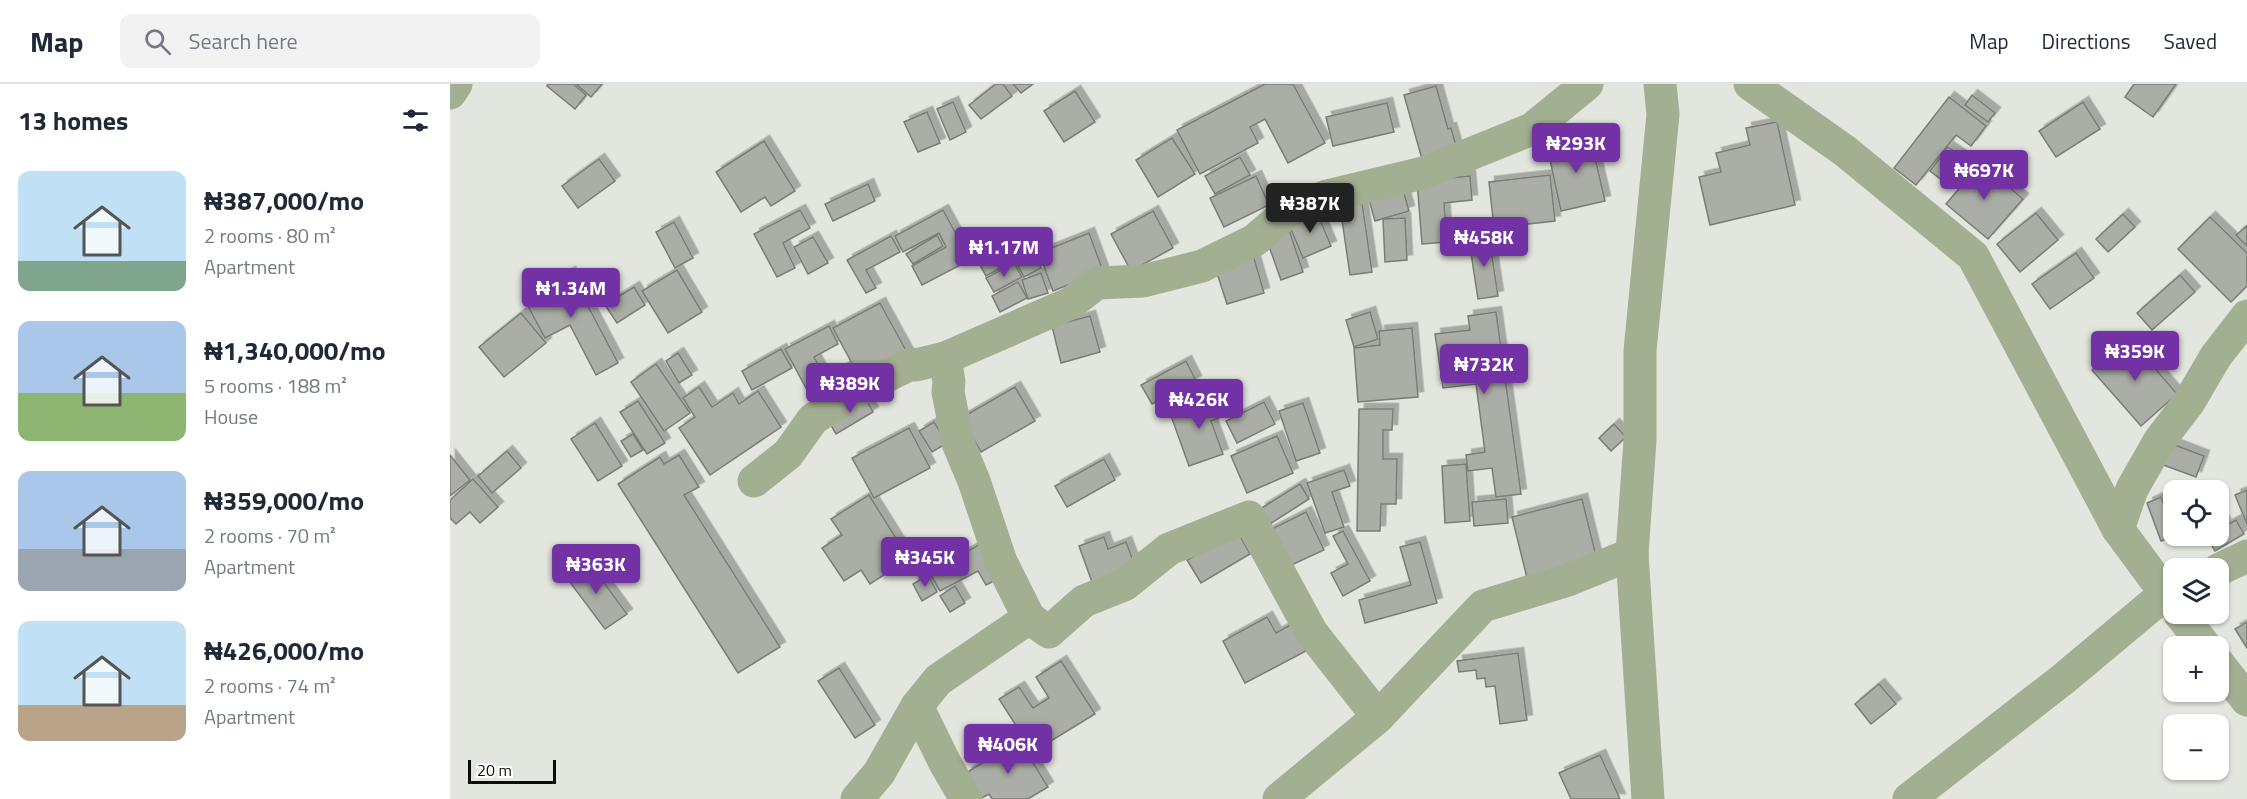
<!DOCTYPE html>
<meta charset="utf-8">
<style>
:root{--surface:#fff;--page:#f2f2f3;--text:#1f2937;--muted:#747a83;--line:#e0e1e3;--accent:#7231a5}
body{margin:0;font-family:"Titillium Web",sans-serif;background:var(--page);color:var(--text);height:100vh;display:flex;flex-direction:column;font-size:22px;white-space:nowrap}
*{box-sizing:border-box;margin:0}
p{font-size:20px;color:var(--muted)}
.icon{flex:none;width:33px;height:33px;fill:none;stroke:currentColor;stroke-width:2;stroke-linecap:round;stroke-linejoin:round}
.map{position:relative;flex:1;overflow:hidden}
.side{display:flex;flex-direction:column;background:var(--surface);width:450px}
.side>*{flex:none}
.controls{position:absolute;left:1713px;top:396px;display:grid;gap:12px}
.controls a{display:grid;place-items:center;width:66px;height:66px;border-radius:12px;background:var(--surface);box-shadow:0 2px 4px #0004;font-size:30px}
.scale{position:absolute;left:18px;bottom:15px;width:88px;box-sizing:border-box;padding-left:6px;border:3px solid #0c0d0b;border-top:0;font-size:16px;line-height:21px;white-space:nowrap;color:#0c0d0b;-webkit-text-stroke:4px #fff;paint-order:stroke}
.price{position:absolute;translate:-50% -51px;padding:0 14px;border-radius:6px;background:var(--accent);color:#fff;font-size:20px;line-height:39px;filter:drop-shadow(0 2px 3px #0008)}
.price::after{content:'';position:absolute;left:50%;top:36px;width:18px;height:14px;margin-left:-9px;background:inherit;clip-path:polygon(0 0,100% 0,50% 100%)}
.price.current{background:#222;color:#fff}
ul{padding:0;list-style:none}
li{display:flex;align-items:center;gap:18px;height:150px;padding:0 18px}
li span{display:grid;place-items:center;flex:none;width:168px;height:120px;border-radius:12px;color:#555}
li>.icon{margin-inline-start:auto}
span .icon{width:72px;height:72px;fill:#fffc;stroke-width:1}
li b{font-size:26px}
h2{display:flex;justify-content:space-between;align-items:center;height:72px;padding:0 18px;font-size:26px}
header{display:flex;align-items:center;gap:36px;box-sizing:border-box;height:84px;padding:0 30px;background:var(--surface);border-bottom:2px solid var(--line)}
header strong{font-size:28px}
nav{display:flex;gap:33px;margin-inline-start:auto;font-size:21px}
.search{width:420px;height:54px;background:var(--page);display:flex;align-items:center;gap:15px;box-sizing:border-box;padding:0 21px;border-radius:12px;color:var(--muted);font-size:22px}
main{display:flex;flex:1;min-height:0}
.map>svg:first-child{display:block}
.building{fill:#abaea6;stroke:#797d76;stroke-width:1.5;filter:url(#shadow)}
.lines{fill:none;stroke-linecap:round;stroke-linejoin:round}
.minor{stroke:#a3af91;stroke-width:33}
</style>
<header>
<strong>Map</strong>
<div class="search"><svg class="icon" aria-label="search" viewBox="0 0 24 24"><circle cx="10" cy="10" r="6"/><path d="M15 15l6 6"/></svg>Search here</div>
<nav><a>Map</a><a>Directions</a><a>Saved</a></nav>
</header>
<main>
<section class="side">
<h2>13 homes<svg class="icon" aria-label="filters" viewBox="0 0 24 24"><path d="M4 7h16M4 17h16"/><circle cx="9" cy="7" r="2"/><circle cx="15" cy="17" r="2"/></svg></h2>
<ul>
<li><span style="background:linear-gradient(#bfe0f5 75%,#7fa58c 0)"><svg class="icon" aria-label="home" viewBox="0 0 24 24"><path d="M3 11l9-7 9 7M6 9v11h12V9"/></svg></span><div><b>₦387,000/mo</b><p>2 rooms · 80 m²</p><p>Apartment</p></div></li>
<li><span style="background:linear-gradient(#a9c7e8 60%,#8fb573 0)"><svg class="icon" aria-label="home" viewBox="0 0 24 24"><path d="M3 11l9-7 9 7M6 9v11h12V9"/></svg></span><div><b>₦1,340,000/mo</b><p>5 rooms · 188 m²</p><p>House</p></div></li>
<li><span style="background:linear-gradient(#a9c7e8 65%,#9aa5b1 0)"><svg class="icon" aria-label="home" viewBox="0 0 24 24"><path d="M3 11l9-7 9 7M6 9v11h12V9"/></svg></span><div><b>₦359,000/mo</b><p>2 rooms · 70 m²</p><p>Apartment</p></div></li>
<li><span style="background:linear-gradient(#bfe0f5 70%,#b9a48a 0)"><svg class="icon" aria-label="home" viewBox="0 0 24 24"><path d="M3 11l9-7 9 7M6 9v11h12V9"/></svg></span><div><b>₦426,000/mo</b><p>2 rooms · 74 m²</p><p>Apartment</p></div></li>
</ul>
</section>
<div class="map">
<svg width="1797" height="715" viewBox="0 0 1797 715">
<defs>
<filter id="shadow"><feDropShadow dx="5.5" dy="-5.5" stdDeviation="0" flood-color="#0004"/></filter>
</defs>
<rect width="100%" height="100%" fill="#e3e6de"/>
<g class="building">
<path d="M 98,0 L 123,0 L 136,11 L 125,25 L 97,2 Z"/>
<path d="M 126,0 L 152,0 L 141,13 Z"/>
<path d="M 546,0 L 553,0 L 562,12 L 531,35 L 519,21 Z"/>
<path d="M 563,0 L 583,0 L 571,9 Z"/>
<path d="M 815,0 L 843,0 L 875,59 L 838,79 L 815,35 L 800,43 L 808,59 L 750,90 L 727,46 Z"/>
<path d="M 1684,0 L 1726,0 L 1703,33 L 1675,13 Z"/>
<path d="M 986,2 L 998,45 L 1001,44 L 1007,65 L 972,75 L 954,11 Z"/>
<path d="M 625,7 L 645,38 L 614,58 L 594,27 Z"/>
<path d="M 1522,11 L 1545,29 L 1538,38 L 1515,21 Z"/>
<path d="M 1499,13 L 1536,42 L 1521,62 L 1506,51 L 1466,101 L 1444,84 Z"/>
<path d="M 503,18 L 516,48 L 500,56 L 487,25 Z"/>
<path d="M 1633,18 L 1650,45 L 1606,73 L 1589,47 Z"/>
<path d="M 937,19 L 944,48 L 883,62 L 876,33 Z"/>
<path d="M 477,28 L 490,59 L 468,68 L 454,38 Z"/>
<path d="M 1327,38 L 1345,121 L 1260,141 L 1249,93 L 1271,88 L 1266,69 L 1300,61 L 1296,44 Z"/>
<path d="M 1140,52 L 1155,117 L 1111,127 L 1097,62 Z"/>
<path d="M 722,54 L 745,90 L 708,113 L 686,76 Z"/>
<path d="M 314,57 L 345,107 L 321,122 L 315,113 L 291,128 L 266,88 Z"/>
<path d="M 1498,63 L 1511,72 L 1493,97 L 1480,87 Z"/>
<path d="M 790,73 L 800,91 L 765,110 L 755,92 Z"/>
<path d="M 149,75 L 165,97 L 128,124 L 112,102 Z"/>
<path d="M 1531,79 L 1573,115 L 1538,155 L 1496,120 Z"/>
<path d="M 1100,91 L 1105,137 L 1044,144 L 1039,98 Z"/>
<path d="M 806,92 L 819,121 L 774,143 L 760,114 Z"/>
<path d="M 1020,92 L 1022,116 L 994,119 L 997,158 L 972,160 L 967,97 Z"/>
<path d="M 418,100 L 425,117 L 383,137 L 375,120 Z"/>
<path d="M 952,102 L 959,127 L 925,137 L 918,112 Z"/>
<path d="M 912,119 L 922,188 L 900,191 L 890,122 Z"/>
<path d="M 350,126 L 360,144 L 333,159 L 345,184 L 327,193 L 304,150 Z"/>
<path d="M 493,126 L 520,176 L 472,201 L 462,182 L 496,163 L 489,149 L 453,168 L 445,152 Z"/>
<path d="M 866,126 L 881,162 L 853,174 L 838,138 Z"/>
<path d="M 703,127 L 723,164 L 681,187 L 661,150 Z"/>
<path d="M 1586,129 L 1608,156 L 1570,188 L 1547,160 Z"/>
<path d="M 1673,130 L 1685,143 L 1658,168 L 1646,155 Z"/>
<path d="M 1760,133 L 1797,169 L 1797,202 L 1781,218 L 1728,165 Z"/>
<path d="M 955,134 L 957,176 L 935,178 L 933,135 Z"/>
<path d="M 224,138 L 243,174 L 225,184 L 206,148 Z"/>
<path d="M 1797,142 L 1797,162 L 1786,151 Z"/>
<path d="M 838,143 L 853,188 L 831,196 L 815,151 Z"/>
<path d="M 639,149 L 653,187 L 603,207 L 589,169 Z"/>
<path d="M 487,151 L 493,162 L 463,180 L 456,170 Z"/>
<path d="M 441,152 L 450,168 L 416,186 L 426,204 L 416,209 L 397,176 Z"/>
<path d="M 363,153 L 378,179 L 358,190 L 344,163 Z"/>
<path d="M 1039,153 L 1048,212 L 1028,215 L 1019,156 Z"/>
<path d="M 576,154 L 591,184 L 574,193 L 565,176 L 536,192 L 529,179 Z"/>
<path d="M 1626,169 L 1644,194 L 1600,225 L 1582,200 Z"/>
<path d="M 804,174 L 814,209 L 777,220 L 766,186 Z"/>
<path d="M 564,179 L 572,193 L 544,208 L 536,194 Z"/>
<path d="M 227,186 L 252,228 L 218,249 L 192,207 Z"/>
<path d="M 120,188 L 168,279 L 146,291 L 120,241 L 95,254 L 73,213 Z"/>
<path d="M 591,189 L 598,209 L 578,215 L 572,196 Z"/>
<path d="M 1730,191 L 1745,208 L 1702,246 L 1687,229 Z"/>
<path d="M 568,198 L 577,214 L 550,228 L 542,212 Z"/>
<path d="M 184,203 L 195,221 L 167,239 L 155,221 Z"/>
<path d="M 430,219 L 459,272 L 412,298 L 383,244 Z"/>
<path d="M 920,228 L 928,255 L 904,263 L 896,236 Z"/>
<path d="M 1046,228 L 1071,410 L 1046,413 L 1042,384 L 1018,387 L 1016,371 L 1035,368 L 1026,300 L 993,304 L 985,250 L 1020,246 L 1018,232 Z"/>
<path d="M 71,229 L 96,259 L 54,293 L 29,263 Z"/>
<path d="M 640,232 L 650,268 L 611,279 L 602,242 Z"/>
<path d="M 379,242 L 388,260 L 364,273 L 375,293 L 397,282 L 405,298 L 364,319 L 335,265 Z"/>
<path d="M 962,244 L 968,313 L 908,318 L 904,264 L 930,261 L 929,247 Z"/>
<path d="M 1679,254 L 1727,310 L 1691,342 L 1642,286 Z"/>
<path d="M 331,265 L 342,284 L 302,306 L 292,287 Z"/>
<path d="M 228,269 L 242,291 L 229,299 L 216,277 Z"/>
<path d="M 736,277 L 746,297 L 702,320 L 691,301 Z"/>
<path d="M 206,280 L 240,329 L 214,347 L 181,298 Z"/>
<path d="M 249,303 L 262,323 L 283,309 L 289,320 L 308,307 L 331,343 L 260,391 L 229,344 L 245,333 L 233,314 Z"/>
<path d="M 565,303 L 585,337 L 531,368 L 511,334 Z"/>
<path d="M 413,310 L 423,328 L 386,350 L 376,333 Z"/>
<path d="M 769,311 L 776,331 L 761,337 L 773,370 L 739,382 L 720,329 Z"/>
<path d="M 188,317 L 215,359 L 197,370 L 170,328 Z"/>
<path d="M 814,318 L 825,340 L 787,359 L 776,337 Z"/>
<path d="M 853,319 L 870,369 L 846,377 L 829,327 Z"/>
<path d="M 909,325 L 943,325 L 942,346 L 933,346 L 933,375 L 947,375 L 946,420 L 931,420 L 930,447 L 907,447 Z"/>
<path d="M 484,338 L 497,359 L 482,368 L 469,347 Z"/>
<path d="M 145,339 L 172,382 L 148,397 L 121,355 Z"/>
<path d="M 1164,340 L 1176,353 L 1161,367 L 1149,354 Z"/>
<path d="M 459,344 L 480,384 L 424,414 L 402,374 Z"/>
<path d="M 183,350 L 193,366 L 181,373 L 171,357 Z"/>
<path d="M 827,352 L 843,389 L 797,409 L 781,372 Z"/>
<path d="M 1717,358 L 1754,372 L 1746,393 L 1708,379 Z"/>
<path d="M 57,367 L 71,384 L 42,409 L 28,392 Z"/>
<path d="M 0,371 L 20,396 L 0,412 Z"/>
<path d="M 229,371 L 249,403 L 234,411 L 330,563 L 288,589 L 168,400 L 210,373 L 214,380 Z"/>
<path d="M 654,375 L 665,396 L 617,423 L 605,402 Z"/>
<path d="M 1016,380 L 1020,437 L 995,439 L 992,382 Z"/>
<path d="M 894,386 L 900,402 L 882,408 L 894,443 L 875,449 L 857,399 Z"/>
<path d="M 23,395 L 48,423 L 30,439 L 20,428 L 6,440 L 0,434 L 0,416 Z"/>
<path d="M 850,400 L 859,415 L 820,440 L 810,425 Z"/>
<path d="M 1797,406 L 1797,440 L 1785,411 Z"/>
<path d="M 419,411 L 459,475 L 420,500 L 411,486 L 394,497 L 372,464 L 392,451 L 381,435 Z"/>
<path d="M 1724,411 L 1724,430 L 1721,431 L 1715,414 Z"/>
<path d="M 1711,413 L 1725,452 L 1711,457 L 1697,419 Z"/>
<path d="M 1056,415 L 1058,439 L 1024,442 L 1022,418 Z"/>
<path d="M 1132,415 L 1147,476 L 1077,494 L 1062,433 Z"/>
<path d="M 856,428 L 874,466 L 835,484 L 818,447 Z"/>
<path d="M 1768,428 L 1775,440 L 1768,443 Z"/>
<path d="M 1786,436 L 1794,450 L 1765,467 L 1757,453 L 1768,452 L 1768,446 Z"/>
<path d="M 787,447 L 800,470 L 751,499 L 737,476 Z"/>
<path d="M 893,447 L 920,497 L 893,512 L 881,489 L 898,480 L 883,452 Z"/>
<path d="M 654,453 L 658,465 L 676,458 L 685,482 L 642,498 L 629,462 Z"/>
<path d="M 538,456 L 556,491 L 536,501 L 528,487 L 490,507 L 479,488 Z"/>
<path d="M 970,458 L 987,519 L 915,539 L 909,516 L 961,501 L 950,463 Z"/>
<path d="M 138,477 L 177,530 L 155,545 L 116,493 Z"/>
<path d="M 478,491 L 487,508 L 472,517 L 463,500 Z"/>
<path d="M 505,502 L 515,519 L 500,528 L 490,512 Z"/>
<path d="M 817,533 L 826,549 L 842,540 L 856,567 L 795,599 L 773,557 Z"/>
<path d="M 1797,538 L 1797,564 L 1785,545 Z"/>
<path d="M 1068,569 L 1077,636 L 1050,640 L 1045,602 L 1036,603 L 1035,594 L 1027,595 L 1026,586 L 1009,588 L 1007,577 Z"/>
<path d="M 611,577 L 645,630 L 583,668 L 549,615 L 569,603 L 583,624 L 599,614 L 586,593 Z"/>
<path d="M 389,584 L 425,641 L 405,654 L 368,597 Z"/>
<path d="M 1429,600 L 1446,620 L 1421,640 L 1405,620 Z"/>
<path d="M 569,656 L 598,703 L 578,715 L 542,715 L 539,710 L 532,714 L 516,689 Z"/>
<path d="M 1150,671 L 1170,715 L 1121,715 L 1109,689 Z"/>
</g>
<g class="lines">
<g class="minor">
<path d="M 1300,0 L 1395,67 L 1523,172 L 1668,445 L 1724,521"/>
<path d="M 0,9 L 6,0"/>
<path d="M 495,274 L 499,298 L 498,308 L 508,359 L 524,397 L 551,478 L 579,534 L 599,548 L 634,517 L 674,501 L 719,465 L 799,433 L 862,549 L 928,633 L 1033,522 L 1118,496 L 1182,470"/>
<path d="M 304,397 L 338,370 L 363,335 L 406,307 L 461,280 L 466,281 L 495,274 L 621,219 L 647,199 L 693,197 L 752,182 L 805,156 L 836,129 L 877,112 L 973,89 L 1082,45 L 1137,0"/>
<path d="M 1668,445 L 1682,405 L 1710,356 L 1739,318 L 1766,272 L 1797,232"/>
<path d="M 1768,486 L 1797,472"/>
<path d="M 1730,530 L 1755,562"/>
<path d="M 1768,579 L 1797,616"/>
<path d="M 407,715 L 429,689 L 467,622"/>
<path d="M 516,715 L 495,679 L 467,622 L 488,596 L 579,534"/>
<path d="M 829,715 L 928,633"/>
<path d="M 1198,715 L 1182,470 L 1190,356 L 1190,267 L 1213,30 L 1210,0"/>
<path d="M 1459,715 L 1612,596 L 1715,510 L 1724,506"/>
</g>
</g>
</svg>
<div class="controls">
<a><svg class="icon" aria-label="locate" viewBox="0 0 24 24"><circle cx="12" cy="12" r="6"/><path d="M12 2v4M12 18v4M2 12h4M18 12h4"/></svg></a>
<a><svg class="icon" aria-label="layers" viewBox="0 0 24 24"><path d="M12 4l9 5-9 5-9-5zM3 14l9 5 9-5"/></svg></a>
<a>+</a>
<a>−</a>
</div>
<div class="scale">20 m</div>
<b class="price" style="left:1126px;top:90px">₦293K</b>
<b class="price" style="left:1534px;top:117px">₦697K</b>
<b class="price current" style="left:860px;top:150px">₦387K</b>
<b class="price" style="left:1034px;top:184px">₦458K</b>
<b class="price" style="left:554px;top:194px">₦1.17M</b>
<b class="price" style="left:121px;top:235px">₦1.34M</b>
<b class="price" style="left:1685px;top:298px">₦359K</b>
<b class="price" style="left:1034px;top:311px">₦732K</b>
<b class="price" style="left:400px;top:330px">₦389K</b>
<b class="price" style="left:749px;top:346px">₦426K</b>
<b class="price" style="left:475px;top:504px">₦345K</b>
<b class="price" style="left:146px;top:511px">₦363K</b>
<b class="price" style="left:558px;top:691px">₦406K</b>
</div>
</main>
